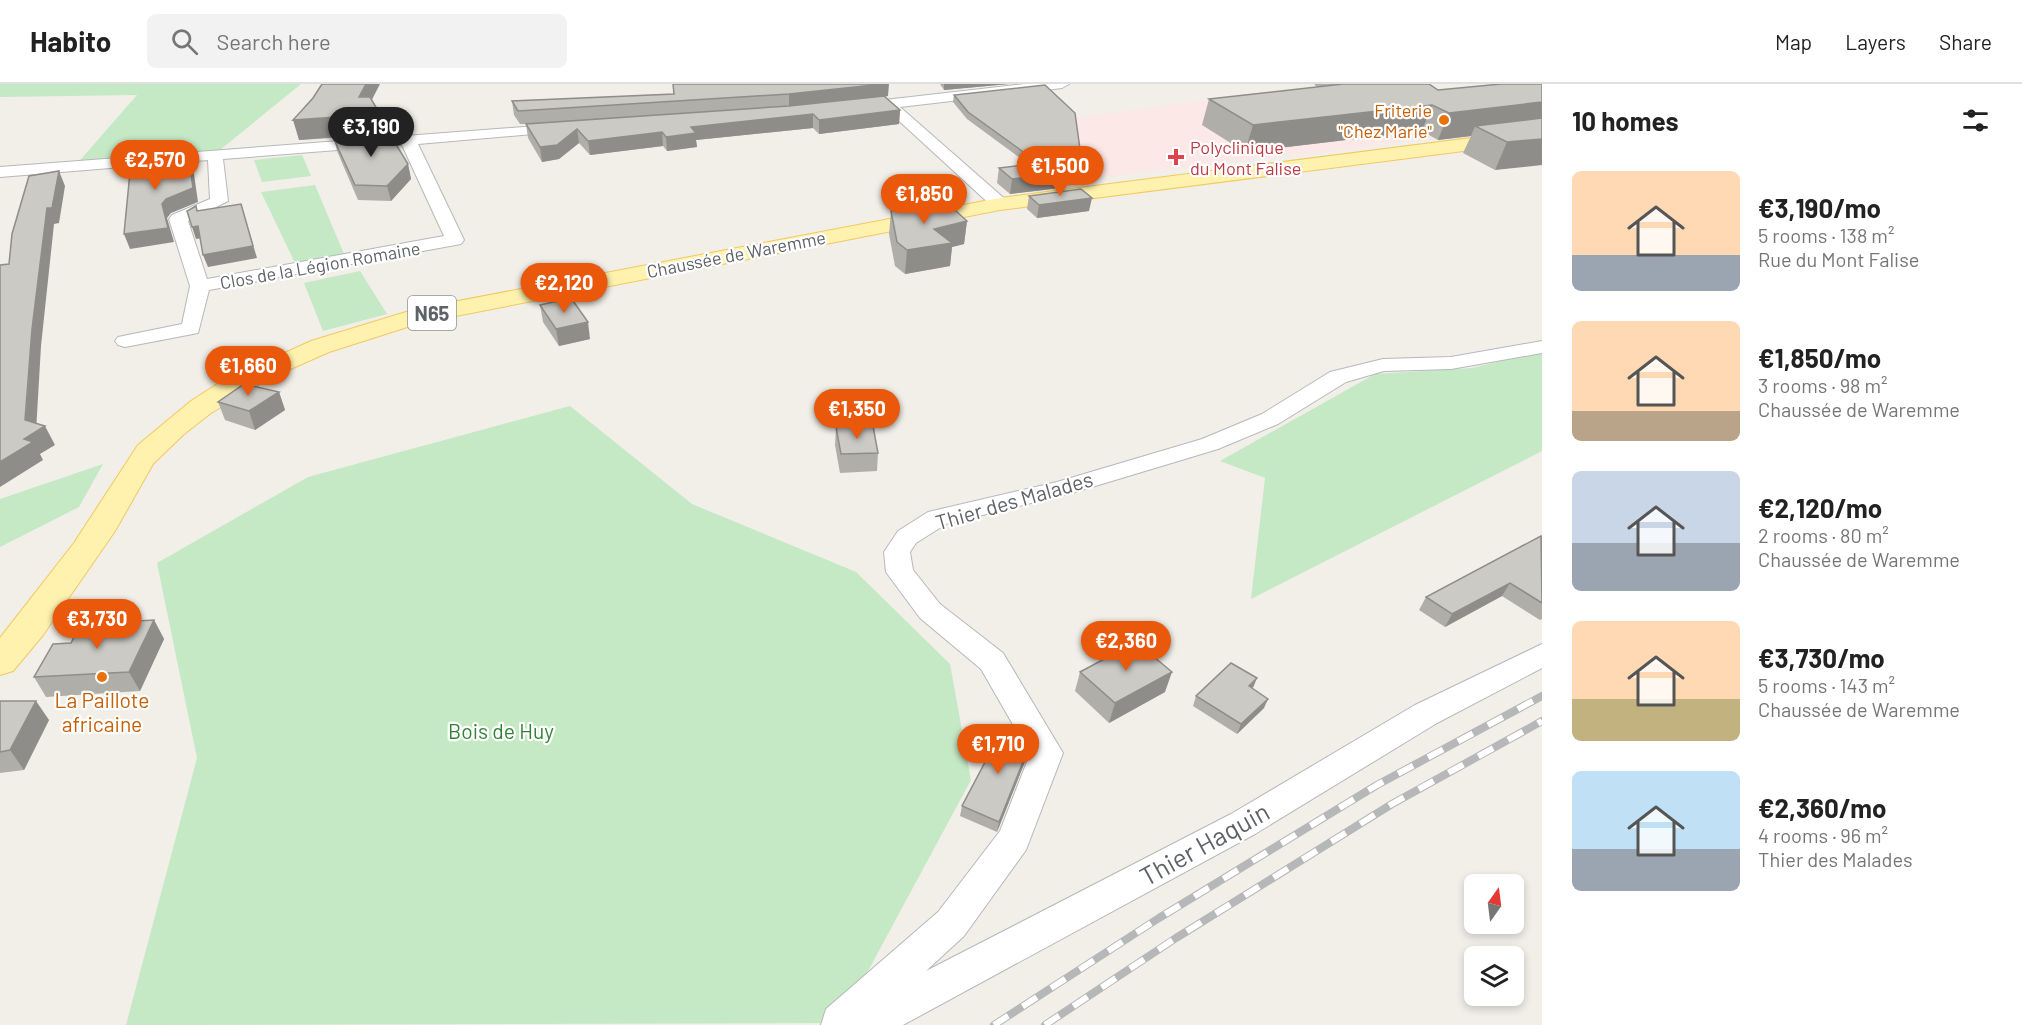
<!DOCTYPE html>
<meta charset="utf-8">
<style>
:root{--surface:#fff;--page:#f2f2f2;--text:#222;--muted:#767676;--line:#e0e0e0;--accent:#ea580c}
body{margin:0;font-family:Barlow,sans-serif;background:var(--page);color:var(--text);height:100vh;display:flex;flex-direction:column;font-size:22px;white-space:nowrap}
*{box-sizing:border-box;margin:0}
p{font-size:20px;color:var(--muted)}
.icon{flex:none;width:33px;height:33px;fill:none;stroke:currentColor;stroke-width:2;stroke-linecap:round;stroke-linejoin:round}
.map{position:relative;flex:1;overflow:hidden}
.details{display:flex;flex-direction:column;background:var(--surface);width:480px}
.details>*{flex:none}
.needle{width:39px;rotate:14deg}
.buttons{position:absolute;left:1464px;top:790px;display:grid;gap:12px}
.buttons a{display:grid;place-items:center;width:60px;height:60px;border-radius:9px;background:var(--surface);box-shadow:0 3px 9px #0003;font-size:30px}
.price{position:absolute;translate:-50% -51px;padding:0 14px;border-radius:21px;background:var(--accent);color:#fff;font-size:20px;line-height:39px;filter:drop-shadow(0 2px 3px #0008)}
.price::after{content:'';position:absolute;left:50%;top:36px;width:18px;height:14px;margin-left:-9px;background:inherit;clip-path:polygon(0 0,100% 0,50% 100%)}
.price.active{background:#222;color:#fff}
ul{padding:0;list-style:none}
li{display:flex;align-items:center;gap:18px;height:150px;padding:0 30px}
li span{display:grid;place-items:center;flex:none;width:168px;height:120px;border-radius:9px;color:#555}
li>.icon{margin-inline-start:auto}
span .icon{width:72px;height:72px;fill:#fffc;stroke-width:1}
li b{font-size:26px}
h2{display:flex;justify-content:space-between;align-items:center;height:72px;padding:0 30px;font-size:26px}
header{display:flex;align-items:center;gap:36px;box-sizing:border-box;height:84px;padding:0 30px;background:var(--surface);border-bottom:2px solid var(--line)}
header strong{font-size:28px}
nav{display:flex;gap:33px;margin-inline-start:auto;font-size:21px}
.search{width:420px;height:54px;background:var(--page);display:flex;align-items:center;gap:15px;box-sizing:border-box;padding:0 21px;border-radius:9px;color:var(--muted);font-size:22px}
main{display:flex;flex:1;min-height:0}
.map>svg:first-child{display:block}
.medical{fill:#fce8e6}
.green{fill:#c5e8c5}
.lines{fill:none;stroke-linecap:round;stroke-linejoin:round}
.street-casing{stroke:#b5b8bc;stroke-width:2}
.primary-casing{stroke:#f2c960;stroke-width:2}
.street{fill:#fff;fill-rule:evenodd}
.primary{fill:#fff2af;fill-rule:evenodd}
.rail-casing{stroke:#b6b7b8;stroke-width:8}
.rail{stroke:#fff;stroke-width:6;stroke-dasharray:17;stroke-linecap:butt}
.wall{fill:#afaea9}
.shaded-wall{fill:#8f8d8a}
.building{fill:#cccac5;stroke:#8f8d8a;stroke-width:1.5}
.food-dot{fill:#e8710a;stroke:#fff;stroke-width:2}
.health-dot{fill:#e0444e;stroke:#fff;stroke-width:2}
.labels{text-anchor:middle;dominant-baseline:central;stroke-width:4.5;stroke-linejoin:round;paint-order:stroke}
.far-food-label{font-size:18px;fill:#c56008;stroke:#fff;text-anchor:end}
.far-health-label{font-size:18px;fill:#be3a42;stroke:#fff;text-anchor:start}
.far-street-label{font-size:18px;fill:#5f6368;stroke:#fff}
.shield{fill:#fff;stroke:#8f9295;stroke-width:1.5}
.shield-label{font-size:20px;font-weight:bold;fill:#5f6368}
.street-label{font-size:21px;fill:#5f6368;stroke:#fff}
.food-label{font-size:21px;fill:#c56008;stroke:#fff}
.park-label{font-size:21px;fill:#348238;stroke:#fff}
.near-street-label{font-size:26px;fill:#5f6368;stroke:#fff}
</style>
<header>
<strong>Habito</strong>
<div class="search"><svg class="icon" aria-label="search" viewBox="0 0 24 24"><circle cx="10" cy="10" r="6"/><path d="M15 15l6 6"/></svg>Search here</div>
<nav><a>Map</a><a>Layers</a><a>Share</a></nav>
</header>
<main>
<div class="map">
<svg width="1542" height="941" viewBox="0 0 1542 941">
<rect width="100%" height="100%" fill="#f1efe8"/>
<path class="medical" d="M 1370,15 L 1449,53 L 1101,93 L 1040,41 L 1057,36 L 1202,17 Z"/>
<g class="green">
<path d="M 0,0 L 301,0 L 215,70 L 75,82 L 137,11 L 0,13 Z"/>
<path d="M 302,71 L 311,92 L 262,98 L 254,76 Z"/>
<path d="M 315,101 L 344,170 L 295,179 L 261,108 Z"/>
<path d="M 360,187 L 387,230 L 323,247 L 304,199 Z"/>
<path d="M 1542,267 L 1542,367 L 1251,515 L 1265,394 L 1220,377 L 1375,290 L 1472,284 Z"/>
<path d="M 570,322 L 692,420 L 856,488 L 950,580 L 971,696 L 840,939 L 126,941 L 197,674 L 157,479 L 308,393 Z"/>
<path d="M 103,380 L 79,423 L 0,463 L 0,415 Z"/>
</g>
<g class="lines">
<g class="street-casing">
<g id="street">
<path d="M 1025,0 L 1069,0 L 1062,4 L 900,23 L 1006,116 L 1009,120 L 1006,124 L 994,124 L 885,24 L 858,27 L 851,23 L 858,19 Z"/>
<path d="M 562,40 L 569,44 L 567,47 L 418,60 L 464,156 L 461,160 L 209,206 L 198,249 L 125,263 L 118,261 L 115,257 L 118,253 L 182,240 L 190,202 L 169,135 L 172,131 L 210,115 L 208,76 L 0,93 L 0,83 ZM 402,61 L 444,152 L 207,195 L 188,137 L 228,117 L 223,75 Z"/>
<path d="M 1542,257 L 1542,269 L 1451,285 L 1384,287 L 1346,298 L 1278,340 L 1218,365 L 1072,409 L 946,440 L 916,459 L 910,468 L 913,486 L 940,520 L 1003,569 L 1063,669 L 1026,766 L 964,852 L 926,887 L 1231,730 L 1415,621 L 1542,560 L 1542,584 L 1437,639 L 1255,750 L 903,941 L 821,941 L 826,925 L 938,828 L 1000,747 L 1030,670 L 981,585 L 920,534 L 886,488 L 884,468 L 898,447 L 928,428 L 1057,398 L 1202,355 L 1262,330 L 1330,288 L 1383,275 L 1451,273 Z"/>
</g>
</g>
<g class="primary-casing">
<path id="primary" d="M 1542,45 L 1542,57 L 1000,126 L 420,239 L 329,268 L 268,295 L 211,329 L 184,350 L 153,380 L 115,447 L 43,551 L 13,587 L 0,591 L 0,554 L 74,459 L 138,361 L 191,317 L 219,299 L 311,257 L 416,225 L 1000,114 Z"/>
</g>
<use href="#street" class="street"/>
<use href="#primary" class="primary"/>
<g class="rail-casing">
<g id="rail">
<path d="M 994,941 L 1159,834 L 1377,701 L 1542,612"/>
<path d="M 1045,941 L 1176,854 L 1392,720 L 1542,637"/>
</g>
</g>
<use href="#rail" class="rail"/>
</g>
<g class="wall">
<path d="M 673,0 L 888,12 L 885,13 L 900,26 L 899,40 L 819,50 L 813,44 L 696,56 L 697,63 L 667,67 L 663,62 L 590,71 L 579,59 L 559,75 L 542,78 L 528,54 L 526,40 L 520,40 L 514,31 L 512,17 L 673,10 Z"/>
<path d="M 940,0 L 1009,0 L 944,6 Z"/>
<path d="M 1314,0 L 1429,0 L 1438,6 L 1542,0 L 1495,86 L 1463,69 L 1471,52 L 1438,56 L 1422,47 L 1245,68 L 1202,41 L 1209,15 L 1317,3 Z"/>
<path d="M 954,11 L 1079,72 L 1027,79 L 967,35 L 953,18 Z"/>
<path d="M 313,14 L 372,16 L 380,30 L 384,49 L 408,80 L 411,95 L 391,117 L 358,116 L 337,67 L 334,54 L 299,56 Z"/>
<path d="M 999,84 L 1063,89 L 1060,104 L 1010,110 L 997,99 Z"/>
<path d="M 1029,112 L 1089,127 L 1037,134 L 1027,125 Z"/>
<path d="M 891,127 L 967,137 L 964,160 L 952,163 L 950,182 L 905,190 L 895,182 L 889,150 Z"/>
<path d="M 540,221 L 590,255 L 559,262 L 543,238 Z"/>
<path d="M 279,308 L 285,326 L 255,346 L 225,336 L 218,318 Z"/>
<path d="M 836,343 L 878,369 L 877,387 L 840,389 L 835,361 Z"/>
<path d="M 1542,452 L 1542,535 L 1540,536 L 1502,512 L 1445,543 L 1419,526 L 1426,513 Z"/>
<path d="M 154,536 L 164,555 L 140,607 L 46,613 L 34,593 L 71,559 Z"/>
<path d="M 1080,588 L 1165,608 L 1109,639 L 1075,607 Z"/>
<path d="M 1252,605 L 1264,624 L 1237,650 L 1193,622 L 1196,612 Z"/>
<path d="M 0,617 L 49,636 L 24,686 L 0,689 Z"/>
<path d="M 1028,670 L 997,748 L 960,732 L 962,722 Z"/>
</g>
<g class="shaded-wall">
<path d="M 366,0 L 380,0 L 364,31 L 380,30 L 385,49 L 299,56 L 293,36 L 359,13 Z"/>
<path d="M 883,0 L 889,0 L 888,12 L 789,23 L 789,10 Z"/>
<path d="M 944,0 L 1009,0 L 944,6 Z"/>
<path d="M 1542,18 L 1542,43 L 1475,42 L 1471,52 L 1438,56 L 1449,29 Z"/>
<path d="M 1432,21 L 1422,47 L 1245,68 L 1253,41 Z"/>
<path d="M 900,26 L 899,40 L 819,50 L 819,36 Z"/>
<path d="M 813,30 L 813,44 L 696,56 L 697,63 L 667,67 L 666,53 L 691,43 Z"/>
<path d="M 577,45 L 579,59 L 559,75 L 542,78 L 540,63 Z"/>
<path d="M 662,48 L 663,62 L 590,71 L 588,57 Z"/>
<path d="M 1542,55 L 1542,81 L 1495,86 L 1507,58 Z"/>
<path d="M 1080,65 L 1079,72 L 1027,79 L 1029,72 Z"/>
<path d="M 188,70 L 193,83 L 198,118 L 171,129 L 167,134 L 174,158 L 130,165 L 124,150 Z"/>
<path d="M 408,80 L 411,95 L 391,117 L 387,102 Z"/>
<path d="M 59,87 L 65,102 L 59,139 L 54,140 L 41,262 L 36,348 L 45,342 L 55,361 L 40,370 L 43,376 L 0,403 L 0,378 L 24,355 L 32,245 L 47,124 Z"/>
<path d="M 1063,89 L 1060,104 L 1010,110 L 1012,95 Z"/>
<path d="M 1092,114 L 1089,127 L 1037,134 L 1039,121 Z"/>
<path d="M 241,120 L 257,174 L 208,183 L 203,171 Z"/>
<path d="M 967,137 L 964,160 L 952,163 L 950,182 L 905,190 L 907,166 L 934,145 Z"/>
<path d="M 198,142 L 202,154 L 196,155 L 192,143 Z"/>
<path d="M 588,238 L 590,255 L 559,262 L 556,245 Z"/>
<path d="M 279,308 L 285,326 L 255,346 L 249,327 Z"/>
<path d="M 1510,499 L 1502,512 L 1445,543 L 1452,530 Z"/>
<path d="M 154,536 L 164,555 L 140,607 L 129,588 Z"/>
<path d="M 1172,588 L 1165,608 L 1109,639 L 1115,619 Z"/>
<path d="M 1257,594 L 1253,604 L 1249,602 Z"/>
<path d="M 1268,615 L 1264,624 L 1237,650 L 1241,640 Z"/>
<path d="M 36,617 L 49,636 L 24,686 L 10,666 Z"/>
<path d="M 1030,660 L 1028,670 L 997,748 L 999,738 Z"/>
</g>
<g class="building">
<path d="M 322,0 L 366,0 L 359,13 L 370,13 L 380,30 L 293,36 L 313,14 Z"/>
<path d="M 673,0 L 883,0 L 789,10 L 518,27 L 512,17 L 674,10 Z"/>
<path d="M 1343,0 L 1429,0 L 1438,6 L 1501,0 L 1542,0 L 1542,18 L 1449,29 L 1432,21 L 1253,41 L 1209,15 Z"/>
<path d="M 1045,1 L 1075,29 L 1080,65 L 1029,72 L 968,28 L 954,11 Z"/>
<path d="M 884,12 L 900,26 L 819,36 L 813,30 L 691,43 L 696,49 L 666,53 L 662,48 L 588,57 L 577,45 L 557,61 L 540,63 L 526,40 L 789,22 Z"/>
<path d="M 1542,34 L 1542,55 L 1507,58 L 1475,42 Z"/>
<path d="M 389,49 L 408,80 L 387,102 L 355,101 L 333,53 Z"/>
<path d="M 188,70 L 193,104 L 166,115 L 162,120 L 168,144 L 124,150 L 131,78 Z"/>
<path d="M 1049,78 L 1063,89 L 1012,95 L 999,84 Z"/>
<path d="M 59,87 L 52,124 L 47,124 L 32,245 L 25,336 L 45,342 L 24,355 L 33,358 L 0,378 L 0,181 L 9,180 L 12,150 L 29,92 Z"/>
<path d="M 1081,105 L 1092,114 L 1039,121 L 1029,112 Z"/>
<path d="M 945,117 L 967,137 L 934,145 L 952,159 L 907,166 L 897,158 L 891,127 Z"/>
<path d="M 241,120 L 253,162 L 203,171 L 198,142 L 192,143 L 187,127 L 196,122 L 197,127 Z"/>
<path d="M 571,214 L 588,238 L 556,245 L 540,221 Z"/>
<path d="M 244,300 L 279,308 L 249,327 L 218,318 Z"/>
<path d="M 873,342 L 878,369 L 841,370 L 836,343 Z"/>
<path d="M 1541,452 L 1542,519 L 1510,499 L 1452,530 L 1426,513 Z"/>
<path d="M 154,536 L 129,588 L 34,593 L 53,560 L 71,559 L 81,540 Z"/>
<path d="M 1136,558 L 1172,588 L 1115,619 L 1080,588 Z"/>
<path d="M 1231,579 L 1257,594 L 1249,602 L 1268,615 L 1241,640 L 1196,612 Z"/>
<path d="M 0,617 L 36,617 L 10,666 L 0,668 Z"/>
<path d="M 1004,642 L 1022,647 L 1030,660 L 999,738 L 962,722 Z"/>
</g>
<g class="food-dot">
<circle cx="1444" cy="36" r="6"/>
<circle cx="102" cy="593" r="6"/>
</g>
<path class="health-dot" d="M1173 64h6v6h6v6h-6v6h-6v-6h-6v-6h6z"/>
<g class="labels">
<g class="far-food-label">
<text x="1432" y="26">Friterie<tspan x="1432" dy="21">"Chez Marie"</tspan></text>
</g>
<g class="far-health-label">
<text x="1190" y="63">Polyclinique<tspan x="1190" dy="21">du Mont Falise</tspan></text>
</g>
<g class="far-street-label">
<text transform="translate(736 170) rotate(-11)">Chaussée de Waremme</text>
<text transform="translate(320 181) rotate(-10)">Clos de la Légion Romaine</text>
</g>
<rect class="shield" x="408" y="212" width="48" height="34" rx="4.5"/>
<g class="shield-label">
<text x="432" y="229">N65</text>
</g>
<g class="street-label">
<text transform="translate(1014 416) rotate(-16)">Thier des Malades</text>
</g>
<g class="food-label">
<text x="102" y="615">La Paillote<tspan x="102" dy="24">africaine</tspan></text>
</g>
<g class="park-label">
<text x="501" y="646">Bois de Huy</text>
</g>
<g class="near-street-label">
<text transform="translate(1204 759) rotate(-29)">Thier Haquin</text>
</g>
</g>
</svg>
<div class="buttons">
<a><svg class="needle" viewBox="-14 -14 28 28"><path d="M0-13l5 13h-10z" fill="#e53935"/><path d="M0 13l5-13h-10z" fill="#767676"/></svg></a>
<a><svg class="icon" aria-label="layers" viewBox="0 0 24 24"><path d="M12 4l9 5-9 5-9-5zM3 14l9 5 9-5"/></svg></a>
</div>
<b class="price active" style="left:371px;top:74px">€3,190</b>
<b class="price" style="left:155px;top:107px">€2,570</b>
<b class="price" style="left:1060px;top:113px">€1,500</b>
<b class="price" style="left:924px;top:141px">€1,850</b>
<b class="price" style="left:564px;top:230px">€2,120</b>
<b class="price" style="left:248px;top:313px">€1,660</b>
<b class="price" style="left:857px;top:356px">€1,350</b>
<b class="price" style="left:97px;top:566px">€3,730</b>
<b class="price" style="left:1126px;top:588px">€2,360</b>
<b class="price" style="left:998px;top:691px">€1,710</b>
</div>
<section class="details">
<h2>10 homes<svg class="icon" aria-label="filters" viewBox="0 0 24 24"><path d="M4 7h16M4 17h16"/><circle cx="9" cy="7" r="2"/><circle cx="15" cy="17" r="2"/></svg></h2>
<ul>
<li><span style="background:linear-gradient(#ffd9b3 70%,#9aa5b1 0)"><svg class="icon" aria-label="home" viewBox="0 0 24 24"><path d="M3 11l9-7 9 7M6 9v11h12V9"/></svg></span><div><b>€3,190/mo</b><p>5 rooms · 138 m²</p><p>Rue du Mont Falise</p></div></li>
<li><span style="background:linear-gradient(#ffd9b3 75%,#b9a48a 0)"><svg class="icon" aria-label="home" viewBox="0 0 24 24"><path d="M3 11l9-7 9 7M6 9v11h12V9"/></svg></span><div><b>€1,850/mo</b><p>3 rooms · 98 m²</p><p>Chaussée de Waremme</p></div></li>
<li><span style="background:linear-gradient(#c9d6e8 60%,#9aa5b1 0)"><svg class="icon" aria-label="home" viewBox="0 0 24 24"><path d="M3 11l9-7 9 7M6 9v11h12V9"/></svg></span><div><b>€2,120/mo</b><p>2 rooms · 80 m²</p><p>Chaussée de Waremme</p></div></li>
<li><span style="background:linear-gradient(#ffd9b3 65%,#c2b280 0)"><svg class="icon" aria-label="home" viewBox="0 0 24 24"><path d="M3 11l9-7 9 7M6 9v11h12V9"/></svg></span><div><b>€3,730/mo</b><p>5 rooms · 143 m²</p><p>Chaussée de Waremme</p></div></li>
<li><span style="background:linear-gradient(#bfe0f5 65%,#9aa5b1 0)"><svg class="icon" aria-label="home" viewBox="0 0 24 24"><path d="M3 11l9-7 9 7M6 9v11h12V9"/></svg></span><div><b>€2,360/mo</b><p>4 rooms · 96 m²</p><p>Thier des Malades</p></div></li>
</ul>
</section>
</main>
